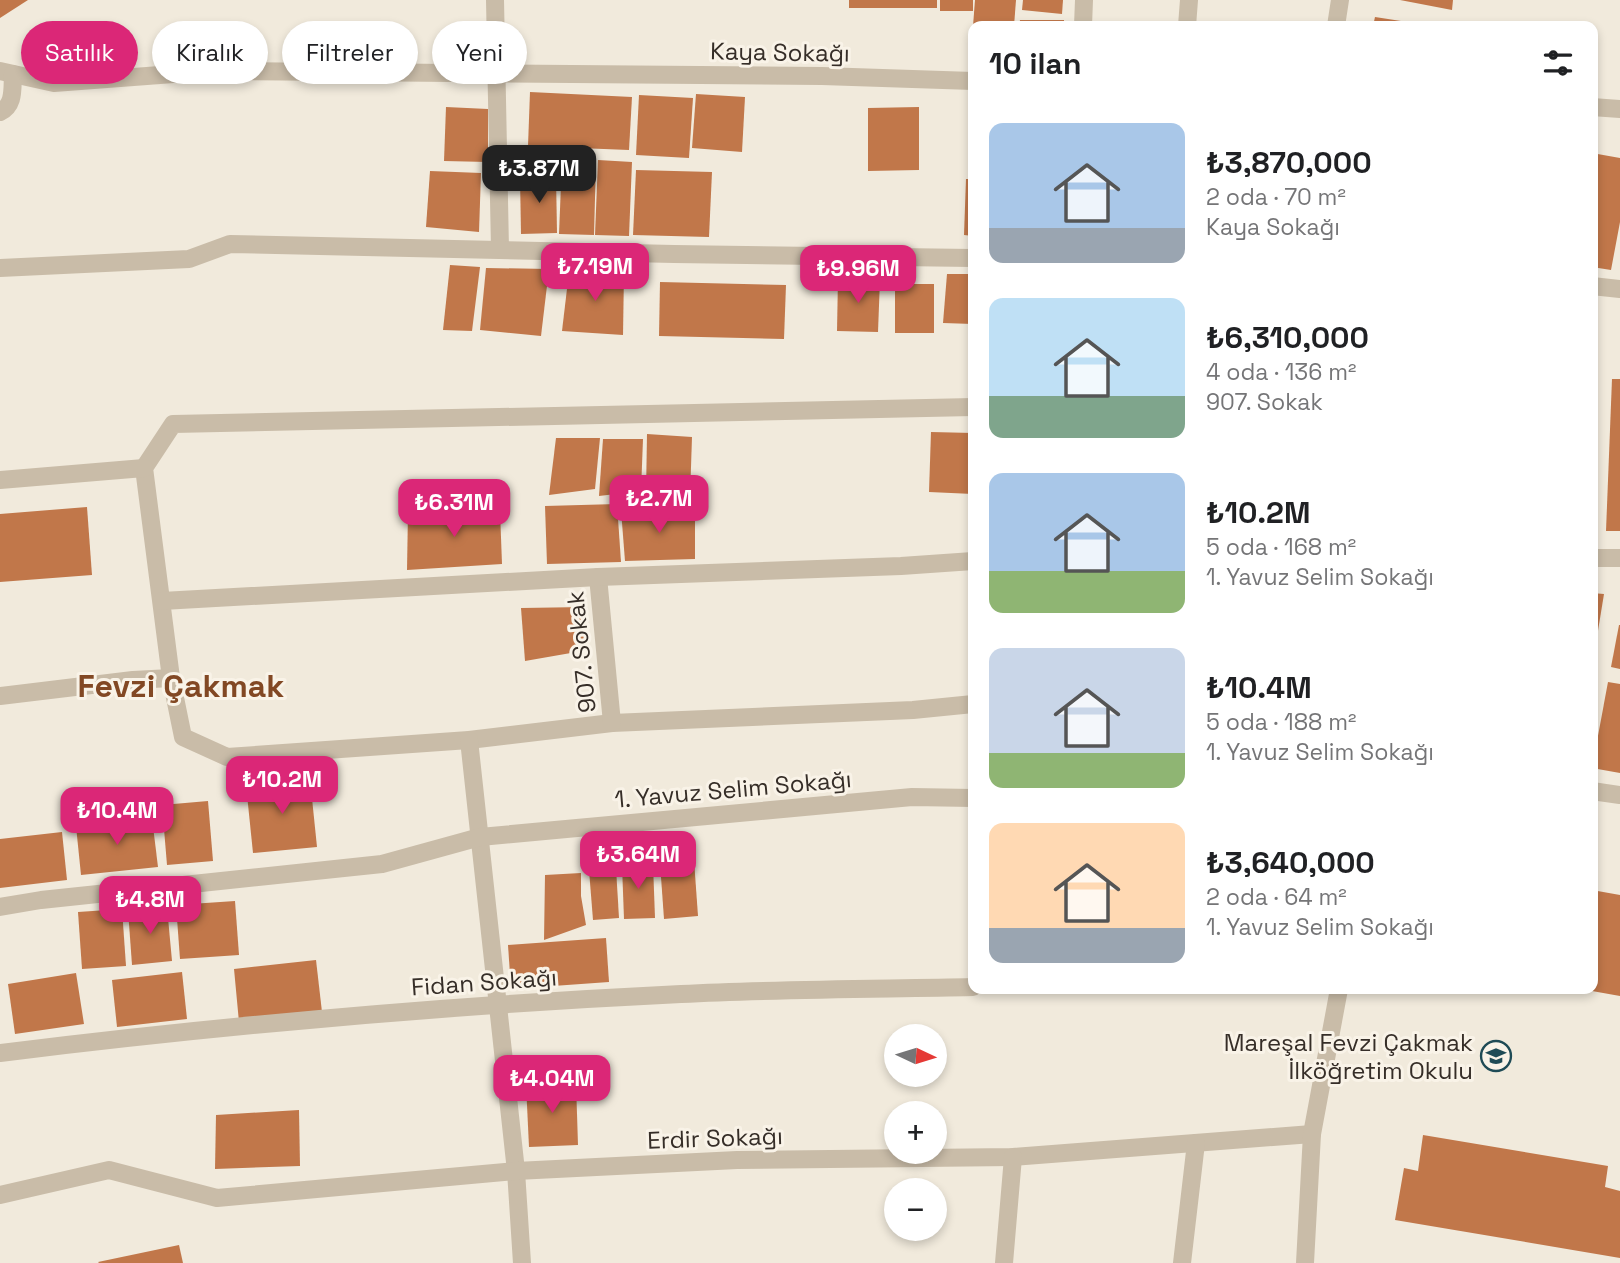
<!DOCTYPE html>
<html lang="tr">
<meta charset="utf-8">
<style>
:root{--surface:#fff;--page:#f2f2f2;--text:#202124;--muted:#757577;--accent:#db2777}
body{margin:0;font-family:"Space Grotesk",sans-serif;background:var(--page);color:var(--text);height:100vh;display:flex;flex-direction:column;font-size:26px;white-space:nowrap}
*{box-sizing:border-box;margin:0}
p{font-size:23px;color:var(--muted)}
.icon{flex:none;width:38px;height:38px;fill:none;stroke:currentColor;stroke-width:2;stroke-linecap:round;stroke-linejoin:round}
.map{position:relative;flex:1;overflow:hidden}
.sheet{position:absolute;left:968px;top:21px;width:630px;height:973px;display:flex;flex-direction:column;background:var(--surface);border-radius:14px;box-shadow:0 4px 10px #0003}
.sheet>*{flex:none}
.banner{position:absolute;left:21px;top:21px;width:665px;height:63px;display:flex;gap:14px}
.needle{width:46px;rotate:94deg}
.fabs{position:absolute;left:884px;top:1024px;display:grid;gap:14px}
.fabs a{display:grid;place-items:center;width:63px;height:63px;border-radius:50%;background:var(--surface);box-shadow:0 4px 10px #0003;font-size:35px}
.price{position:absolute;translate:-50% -60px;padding:0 16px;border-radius:14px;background:var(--accent);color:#fff;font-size:23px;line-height:46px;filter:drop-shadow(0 2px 4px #0008)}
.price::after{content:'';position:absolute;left:50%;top:42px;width:21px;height:16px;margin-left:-10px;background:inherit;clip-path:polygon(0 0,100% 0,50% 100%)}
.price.selected{background:#222;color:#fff}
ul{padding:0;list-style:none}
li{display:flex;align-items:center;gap:21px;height:175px;padding:0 21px}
li span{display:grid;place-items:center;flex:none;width:196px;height:140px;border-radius:14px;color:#555}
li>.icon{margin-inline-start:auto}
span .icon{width:84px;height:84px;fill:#fffc;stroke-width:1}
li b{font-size:30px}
h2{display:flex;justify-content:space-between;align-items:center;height:84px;padding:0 21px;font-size:30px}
.tag{padding:0 24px;border-radius:32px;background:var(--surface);box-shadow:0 4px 10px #0003;font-size:24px;line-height:63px}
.tag.selected{background:var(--accent);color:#fff}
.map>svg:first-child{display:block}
.building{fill:#c1774a}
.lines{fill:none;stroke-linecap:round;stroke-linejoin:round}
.minor{stroke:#c9bca8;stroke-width:18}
.labels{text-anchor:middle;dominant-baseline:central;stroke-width:6;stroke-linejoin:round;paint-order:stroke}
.street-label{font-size:24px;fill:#362e28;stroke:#f9f3e8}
.poi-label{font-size:24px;fill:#362e28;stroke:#f9f3e8;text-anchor:end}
.district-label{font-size:32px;font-weight:bold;fill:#824824;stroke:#f9f3e8}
</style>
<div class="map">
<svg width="1620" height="1263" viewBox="0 0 1620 1263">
<rect width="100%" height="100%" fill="#f1eadc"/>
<g class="building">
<path d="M 0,0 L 28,0 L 0,18 Z"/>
<rect x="849" y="0" width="88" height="8"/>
<rect x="940" y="0" width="33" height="11"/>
<path d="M 975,0 L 1016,0 L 1014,26 L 973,26 Z"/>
<path d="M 1023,0 L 1063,0 L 1062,14 L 1022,10 Z"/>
<path d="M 1400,0 L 1453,0 L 1452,10 Z"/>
<path d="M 1375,17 L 1427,25 L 1427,26 L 1373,26 Z"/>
<path d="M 1020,20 L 1064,20 L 1064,26 L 1019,26 Z"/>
<path d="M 530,92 L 632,97 L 629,150 L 528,146 Z"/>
<path d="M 696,94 L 745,97 L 742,152 L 692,148 Z"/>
<path d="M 639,95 L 693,98 L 689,158 L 636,155 Z"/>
<path d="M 446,107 L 488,109 L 488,162 L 444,161 Z"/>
<path d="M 919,107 L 919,170 L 868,171 L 868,108 Z"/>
<path d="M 1592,153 L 1620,158 L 1620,222 L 1611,270 L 1592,267 Z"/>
<path d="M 562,160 L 596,161 L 594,235 L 559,234 Z"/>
<path d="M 598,160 L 632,162 L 629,236 L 595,235 Z"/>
<path d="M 636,170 L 712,172 L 709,237 L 633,235 Z"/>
<path d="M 430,171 L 481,173 L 479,232 L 426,227 Z"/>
<path d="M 556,176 L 557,233 L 521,234 L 520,177 Z"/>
<path d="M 966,179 L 973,179 L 973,236 L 964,235 Z"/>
<path d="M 450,265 L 480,267 L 472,331 L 443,330 Z"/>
<path d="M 486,268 L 549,269 L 541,336 L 480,330 Z"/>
<path d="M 569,272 L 624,272 L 623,335 L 562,331 Z"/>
<path d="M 947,274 L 973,274 L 973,324 L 943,323 Z"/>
<path d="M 838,278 L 880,279 L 878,332 L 837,331 Z"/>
<path d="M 660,282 L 786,285 L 784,339 L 659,336 Z"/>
<rect x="895" y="284" width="39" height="49"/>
<path d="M 1612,379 L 1620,379 L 1620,531 L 1606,531 Z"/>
<path d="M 931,432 L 973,433 L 973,494 L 929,492 Z"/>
<path d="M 647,434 L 692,437 L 690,497 L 646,494 Z"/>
<path d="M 556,438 L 600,438 L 595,489 L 549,495 Z"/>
<path d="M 603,439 L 643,439 L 641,491 L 599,496 Z"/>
<path d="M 617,504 L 621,562 L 547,564 L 545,506 Z"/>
<path d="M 87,507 L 92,575 L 0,582 L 0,514 Z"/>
<path d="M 695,509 L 695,559 L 625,561 L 621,510 Z"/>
<path d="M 500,511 L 502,564 L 407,570 L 408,512 Z"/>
<path d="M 1592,593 L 1604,594 L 1594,655 L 1592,654 Z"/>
<path d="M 585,607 L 588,650 L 525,661 L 521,608 Z"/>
<path d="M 1619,625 L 1620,625 L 1620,669 L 1611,667 Z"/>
<path d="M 1608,682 L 1620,684 L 1620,773 L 1592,768 Z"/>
<path d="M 310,779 L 317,847 L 253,853 L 246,785 Z"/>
<path d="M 208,801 L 213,861 L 167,865 L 162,805 Z"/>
<path d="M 152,818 L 158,867 L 81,875 L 76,826 Z"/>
<path d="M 62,832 L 67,880 L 0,888 L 0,839 Z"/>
<path d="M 694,860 L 698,916 L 664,919 L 660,863 Z"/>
<path d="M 653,864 L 655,918 L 624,919 L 622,865 Z"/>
<path d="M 616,868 L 619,918 L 593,920 L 589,870 Z"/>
<path d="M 581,873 L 581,896 L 586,925 L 544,940 L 545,875 Z"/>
<path d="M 1592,890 L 1620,895 L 1620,996 L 1592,991 Z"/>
<path d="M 235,901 L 239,955 L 180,959 L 176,905 Z"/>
<path d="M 167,907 L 172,961 L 132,965 L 128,910 Z"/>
<path d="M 122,909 L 126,966 L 82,969 L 78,912 Z"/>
<path d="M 606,938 L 609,982 L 511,989 L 508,945 Z"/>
<path d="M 316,960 L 322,1012 L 239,1022 L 234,969 Z"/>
<path d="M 182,972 L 187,1019 L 117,1027 L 112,980 Z"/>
<path d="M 76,973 L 84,1024 L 15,1034 L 8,984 Z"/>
<path d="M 576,1083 L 578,1145 L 529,1147 L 526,1084 Z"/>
<path d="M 299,1110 L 300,1166 L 215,1169 L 216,1115 Z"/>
<path d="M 1423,1135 L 1608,1166 L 1605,1187 L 1620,1191 L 1620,1258 L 1395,1220 L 1404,1168 L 1418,1171 Z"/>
<path d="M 179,1245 L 183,1263 L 99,1263 L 98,1262 Z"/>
</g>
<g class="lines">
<g class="minor">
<path d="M 495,0 L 500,249"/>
<path d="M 1083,26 L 1084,0"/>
<path d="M 1187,26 L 1189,0"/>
<path d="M 1336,26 L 1340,0"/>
<path d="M 0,71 L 54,83 L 213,71 L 822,76 L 973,81"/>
<path d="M 1592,107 L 1620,109"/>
<path d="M 0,112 C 15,105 12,88 13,74"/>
<path d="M 0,268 L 189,259 L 230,244 L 674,254 L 973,258"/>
<path d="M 1592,286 L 1620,289"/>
<path d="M 973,407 L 173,424 L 144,468 L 171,678 L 183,737 L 227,757 L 469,740 L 612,723 L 913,710 L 973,704"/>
<path d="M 0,480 L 144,468"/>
<path d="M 1592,558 L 1620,558"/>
<path d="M 598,577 L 612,723"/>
<path d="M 162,601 L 598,577 L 901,566 L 973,561"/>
<path d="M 0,696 L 133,680 L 171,678"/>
<path d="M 469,740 L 516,1171 L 522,1263"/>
<path d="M 1592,791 L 1620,795"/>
<path d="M 0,907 L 41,900 L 382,864 L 480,837 L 912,797 L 973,798"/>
<path d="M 0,1053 C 226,1025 454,1005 681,994 C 778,989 876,989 973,987"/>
<path d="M 0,1195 L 109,1170 L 217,1198 L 516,1171 L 737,1160 L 1013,1157 L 1312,1134"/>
<path d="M 1004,1263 L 1013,1157"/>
<path d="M 1182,1263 L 1196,1143"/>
<path d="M 1305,1263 L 1312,1134 L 1339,989"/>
</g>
</g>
<defs>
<g id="school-ring" transform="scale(1.575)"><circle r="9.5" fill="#f9f3e8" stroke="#1f4b56" stroke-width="1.5"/><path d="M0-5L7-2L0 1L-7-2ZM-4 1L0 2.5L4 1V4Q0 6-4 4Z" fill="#1f4b56"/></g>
</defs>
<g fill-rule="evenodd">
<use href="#school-ring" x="1496" y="1056"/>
</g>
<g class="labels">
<g class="street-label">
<text transform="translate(780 52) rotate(1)">Kaya Sokağı</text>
<text transform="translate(581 652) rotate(-96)">907. Sokak</text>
<text transform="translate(733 789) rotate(-5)">1. Yavuz Selim Sokağı</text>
<text transform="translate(484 982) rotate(-4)">Fidan Sokağı</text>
<text transform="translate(715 1138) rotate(-2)">Erdir Sokağı</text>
</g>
<g class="poi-label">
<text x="1473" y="1042">Mareşal Fevzi Çakmak<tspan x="1473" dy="28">İlköğretim Okulu</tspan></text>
</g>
<g class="district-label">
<text x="181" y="686">Fevzi Çakmak</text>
</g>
</g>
</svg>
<div class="fabs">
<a><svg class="needle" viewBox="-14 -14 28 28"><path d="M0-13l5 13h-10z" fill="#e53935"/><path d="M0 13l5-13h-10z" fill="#757577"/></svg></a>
<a>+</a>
<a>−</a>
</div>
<b class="price selected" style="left:539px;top:205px">₺3.87M</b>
<b class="price" style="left:595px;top:303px">₺7.19M</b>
<b class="price" style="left:858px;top:305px">₺9.96M</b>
<b class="price" style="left:659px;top:535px">₺2.7M</b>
<b class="price" style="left:454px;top:539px">₺6.31M</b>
<b class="price" style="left:282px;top:816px">₺10.2M</b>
<b class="price" style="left:117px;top:847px">₺10.4M</b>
<b class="price" style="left:638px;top:891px">₺3.64M</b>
<b class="price" style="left:150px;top:936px">₺4.8M</b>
<b class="price" style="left:552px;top:1115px">₺4.04M</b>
<div class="banner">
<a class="tag selected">Satılık</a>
<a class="tag">Kiralık</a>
<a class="tag">Filtreler</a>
<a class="tag">Yeni</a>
</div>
<section class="sheet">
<h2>10 ilan<svg class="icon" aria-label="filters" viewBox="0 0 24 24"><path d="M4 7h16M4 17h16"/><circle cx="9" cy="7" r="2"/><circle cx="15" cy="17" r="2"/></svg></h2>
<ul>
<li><span style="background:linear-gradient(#a9c7e8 75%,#9aa5b1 0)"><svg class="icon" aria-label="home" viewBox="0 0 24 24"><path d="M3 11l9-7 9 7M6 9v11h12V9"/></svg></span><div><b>₺3,870,000</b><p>2 oda · 70 m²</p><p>Kaya Sokağı</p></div></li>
<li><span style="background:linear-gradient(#bfe0f5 70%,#7fa58c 0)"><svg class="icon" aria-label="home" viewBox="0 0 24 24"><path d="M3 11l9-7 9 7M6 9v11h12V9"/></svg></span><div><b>₺6,310,000</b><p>4 oda · 136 m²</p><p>907. Sokak</p></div></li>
<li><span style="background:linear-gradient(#a9c7e8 70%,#8fb573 0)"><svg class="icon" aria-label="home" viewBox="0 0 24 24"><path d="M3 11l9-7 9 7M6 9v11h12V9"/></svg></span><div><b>₺10.2M</b><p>5 oda · 168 m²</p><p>1. Yavuz Selim Sokağı</p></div></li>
<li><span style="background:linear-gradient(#c9d6e8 75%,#8fb573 0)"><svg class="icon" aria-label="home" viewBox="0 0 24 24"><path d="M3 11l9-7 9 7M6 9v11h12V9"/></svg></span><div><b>₺10.4M</b><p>5 oda · 188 m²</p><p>1. Yavuz Selim Sokağı</p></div></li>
<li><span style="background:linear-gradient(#ffd9b3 75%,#9aa5b1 0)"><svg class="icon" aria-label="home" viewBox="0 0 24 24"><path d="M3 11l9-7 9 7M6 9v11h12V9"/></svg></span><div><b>₺3,640,000</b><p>2 oda · 64 m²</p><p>1. Yavuz Selim Sokağı</p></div></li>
</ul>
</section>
</div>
